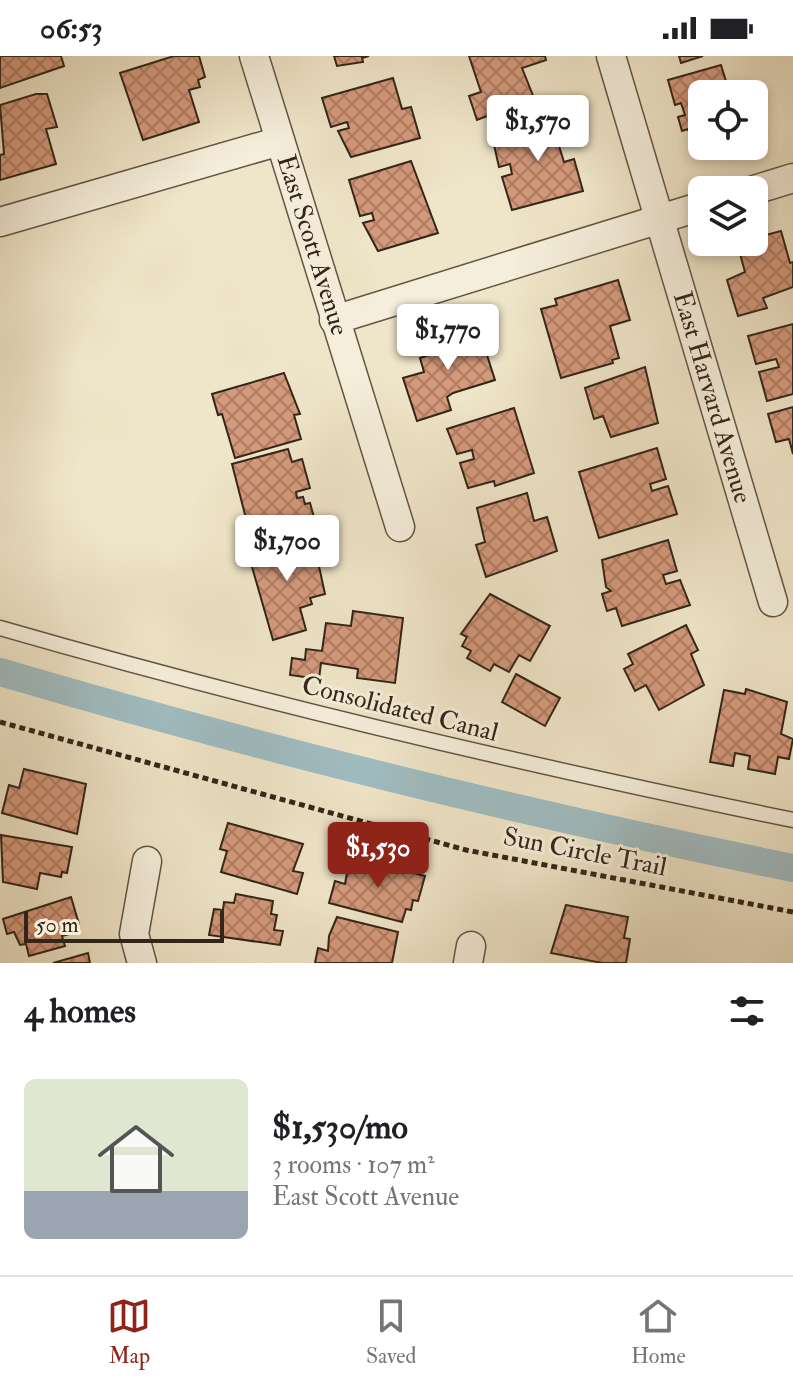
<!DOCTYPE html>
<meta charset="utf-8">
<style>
:root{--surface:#fff;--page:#f2f2f2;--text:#202124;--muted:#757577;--line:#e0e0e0;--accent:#8f2418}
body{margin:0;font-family:"IM FELL Double Pica",serif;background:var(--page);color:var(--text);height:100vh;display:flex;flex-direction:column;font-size:30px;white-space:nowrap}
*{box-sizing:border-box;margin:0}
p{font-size:26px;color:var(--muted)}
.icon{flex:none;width:44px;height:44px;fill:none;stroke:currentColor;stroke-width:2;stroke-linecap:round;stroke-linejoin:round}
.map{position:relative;height:907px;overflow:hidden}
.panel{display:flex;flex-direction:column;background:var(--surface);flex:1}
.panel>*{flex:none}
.buttons{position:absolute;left:688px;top:24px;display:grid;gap:16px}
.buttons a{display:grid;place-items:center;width:80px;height:80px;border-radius:12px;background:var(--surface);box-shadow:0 4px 12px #0003;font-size:40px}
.scale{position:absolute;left:24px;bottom:20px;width:200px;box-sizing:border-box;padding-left:8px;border:4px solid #332517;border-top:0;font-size:22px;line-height:28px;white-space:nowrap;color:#332517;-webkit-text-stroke:6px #f5eedb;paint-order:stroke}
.price{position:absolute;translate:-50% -68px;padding:0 18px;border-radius:8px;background:#fff;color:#222;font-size:26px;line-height:52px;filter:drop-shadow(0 2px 4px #0008)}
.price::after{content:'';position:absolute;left:50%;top:48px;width:24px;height:18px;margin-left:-12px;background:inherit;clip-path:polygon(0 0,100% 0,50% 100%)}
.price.selected{background:var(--accent);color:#fff}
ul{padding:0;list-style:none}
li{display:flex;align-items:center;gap:24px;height:200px;padding:0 24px}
li span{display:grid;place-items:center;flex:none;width:224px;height:160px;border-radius:12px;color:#555}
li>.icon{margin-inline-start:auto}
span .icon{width:96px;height:96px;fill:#fffc;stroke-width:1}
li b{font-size:34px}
h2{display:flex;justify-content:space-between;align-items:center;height:96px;padding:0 24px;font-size:34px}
.status{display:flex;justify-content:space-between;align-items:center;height:56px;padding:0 40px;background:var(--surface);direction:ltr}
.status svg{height:22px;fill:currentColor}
.tabs{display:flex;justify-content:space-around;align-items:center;height:112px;border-top:2px solid var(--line);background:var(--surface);font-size:22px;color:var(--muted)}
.tabs a{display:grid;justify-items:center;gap:4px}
.tabs .selected{color:var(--accent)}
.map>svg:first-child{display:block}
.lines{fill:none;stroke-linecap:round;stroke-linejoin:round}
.canal{stroke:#a0bcc1;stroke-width:28}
.building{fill:url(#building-cross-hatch);stroke:#332517;stroke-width:2}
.lane-casing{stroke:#625543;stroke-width:17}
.street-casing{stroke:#625543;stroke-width:31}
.path{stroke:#332517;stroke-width:5;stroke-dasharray:6 4;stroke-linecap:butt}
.lane{stroke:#f5eedb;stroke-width:14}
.street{stroke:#f5eedb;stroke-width:28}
.labels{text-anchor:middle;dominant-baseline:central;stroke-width:6;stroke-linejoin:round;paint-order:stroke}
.street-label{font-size:26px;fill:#332517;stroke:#f5eedb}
</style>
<div class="status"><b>06:53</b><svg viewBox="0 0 49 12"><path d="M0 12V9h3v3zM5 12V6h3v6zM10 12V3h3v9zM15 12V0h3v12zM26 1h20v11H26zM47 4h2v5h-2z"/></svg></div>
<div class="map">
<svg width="793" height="907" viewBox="0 0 793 907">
<defs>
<pattern id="building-cross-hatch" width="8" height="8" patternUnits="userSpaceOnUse" patternTransform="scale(2)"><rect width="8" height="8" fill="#d5997b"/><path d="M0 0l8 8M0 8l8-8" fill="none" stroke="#ad7d64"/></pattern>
</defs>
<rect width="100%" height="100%" fill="#efe5c8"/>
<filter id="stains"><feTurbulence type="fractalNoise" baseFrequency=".0025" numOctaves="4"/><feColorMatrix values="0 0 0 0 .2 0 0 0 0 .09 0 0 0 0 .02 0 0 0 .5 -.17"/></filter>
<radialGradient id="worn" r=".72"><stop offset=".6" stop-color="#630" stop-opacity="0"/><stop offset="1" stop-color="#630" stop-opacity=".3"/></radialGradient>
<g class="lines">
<path class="canal" d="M 0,616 C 261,693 526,758 793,812"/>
</g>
<g class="building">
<path d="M 0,0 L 61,0 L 64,10 L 0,32 Z"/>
<path d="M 174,0 L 199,0 L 205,21 L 198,24 L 200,31 L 189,34 L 199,66 L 143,84 L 120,17 Z"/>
<path d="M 334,0 L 369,0 L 362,2 L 363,6 L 337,10 Z"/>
<path d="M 469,0 L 545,0 L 546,4 L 522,12 L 536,47 L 535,51 L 489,66 L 487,60 L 477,64 L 469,40 L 481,36 Z"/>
<path d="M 679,0 L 703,0 L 681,7 Z"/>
<path d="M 721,9 L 729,35 L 740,32 L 741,38 L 702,38 L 702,80 L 691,83 L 688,73 L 682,75 L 678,61 L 685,59 L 681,47 L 675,49 L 668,24 Z"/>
<path d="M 393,22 L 402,53 L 411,51 L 420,82 L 351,101 L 338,75 L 349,72 L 347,66 L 331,71 L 322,42 Z"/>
<path d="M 36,38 L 47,38 L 57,71 L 46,73 L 56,108 L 0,124 L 0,99 L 4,98 L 0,49 Z"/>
<path d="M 755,45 L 760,64 L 754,66 L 754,45 Z"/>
<path d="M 567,57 L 575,87 L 559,90 L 564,106 L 574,103 L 583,135 L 512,154 L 502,121 L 512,118 L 510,108 L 499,111 L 494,89 L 503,87 L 500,78 Z"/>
<path d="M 411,105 L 438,177 L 378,195 L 363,167 L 374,164 L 372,157 L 360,160 L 349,124 Z"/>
<path d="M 781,175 L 790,207 L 793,206 L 793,231 L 763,242 L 767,252 L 738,260 L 727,224 L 745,216 L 737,187 L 754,186 L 754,182 Z"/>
<path d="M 618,224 L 630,264 L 610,270 L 619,302 L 612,304 L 613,307 L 561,322 L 541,253 L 557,249 L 555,243 Z"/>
<path d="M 793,268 L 793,338 L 767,345 L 759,316 L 779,311 L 776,303 L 756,308 L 748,280 Z"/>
<path d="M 480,270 L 484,284 L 471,288 L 474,296 L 485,293 L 495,324 L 453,337 L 447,341 L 451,354 L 417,365 L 403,322 L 424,316 L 420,302 L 426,300 L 421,285 Z"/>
<path d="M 645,311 L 658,367 L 611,381 L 603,360 L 594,363 L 585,332 Z"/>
<path d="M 284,317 L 300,358 L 294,359 L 301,383 L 235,402 L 222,358 L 218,359 L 212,338 Z"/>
<path d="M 793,351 L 793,398 L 789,383 L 776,386 L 768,358 Z"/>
<path d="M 514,352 L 534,417 L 495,430 L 494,425 L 468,432 L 460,407 L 474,403 L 472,394 L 457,398 L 447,373 Z"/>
<path d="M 657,392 L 666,423 L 650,428 L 652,435 L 668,430 L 677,458 L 599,482 L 579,416 Z"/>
<path d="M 288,393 L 292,406 L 302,403 L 310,432 L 296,436 L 297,442 L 303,441 L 305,448 L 310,447 L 315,465 L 251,482 L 232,408 Z"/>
<path d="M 527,437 L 534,465 L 547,461 L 557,495 L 486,521 L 476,489 L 485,486 L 477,452 Z"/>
<path d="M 304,480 L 311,483 L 314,494 L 310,503 L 317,501 L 325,538 L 310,542 L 312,548 L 300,552 L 306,574 L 273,584 L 248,497 Z"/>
<path d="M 668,484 L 677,515 L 663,519 L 666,528 L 680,524 L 690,549 L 622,570 L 616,552 L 607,555 L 602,538 L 611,535 L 606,531 L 602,504 Z"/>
<path d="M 490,538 L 550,570 L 530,605 L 519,599 L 509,616 L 494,608 L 490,615 L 467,602 L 471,595 L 462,590 L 467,581 L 461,578 Z"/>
<path d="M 353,555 L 403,562 L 395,627 L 357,622 L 358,613 L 321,607 L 319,623 L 290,619 L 292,602 L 305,604 L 306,593 L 322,595 L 326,567 L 351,570 Z"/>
<path d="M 686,569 L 698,594 L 691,598 L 704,629 L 659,654 L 646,629 L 635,635 L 624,613 L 633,608 L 628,598 Z"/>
<path d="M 516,618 L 560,642 L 545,670 L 502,646 Z"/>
<path d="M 746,633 L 787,646 L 781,678 L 793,683 L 789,703 L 778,701 L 775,718 L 748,713 L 750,700 L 735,697 L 733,710 L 710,706 L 724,634 L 745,638 Z"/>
<path d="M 24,713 L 86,728 L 77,778 L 2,757 L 9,729 L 19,732 Z"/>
<path d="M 228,767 L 303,788 L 293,815 L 303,817 L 297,838 L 221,816 L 227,795 L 220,793 Z"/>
<path d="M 1,779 L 72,791 L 67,817 L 62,816 L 61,821 L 40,817 L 37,833 L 3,826 Z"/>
<path d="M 350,800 L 425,820 L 418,845 L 413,844 L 411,854 L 406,853 L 402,866 L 329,847 L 335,825 L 345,828 Z"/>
<path d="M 236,838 L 273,845 L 271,858 L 277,859 L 274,874 L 283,875 L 280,889 L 209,879 L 214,853 L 223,854 L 224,846 L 234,847 Z"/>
<path d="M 71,841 L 79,868 L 71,870 L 73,877 L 62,880 L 65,890 L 29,900 L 26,888 L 20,889 L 14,876 L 7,878 L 3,863 Z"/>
<path d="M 566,849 L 628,861 L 624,882 L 630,883 L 626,907 L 602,907 L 551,897 Z"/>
<path d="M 337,861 L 398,876 L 392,907 L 315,907 L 318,892 L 328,895 L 329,880 Z"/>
<path d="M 88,897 L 90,907 L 53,907 Z"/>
</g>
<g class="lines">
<g class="lane-casing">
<path id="lane" d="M 0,572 C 263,648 525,709 793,764"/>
</g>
<g class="street-casing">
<g id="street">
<path id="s1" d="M 254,0 L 400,471"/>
<path id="s2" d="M 611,0 L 773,546"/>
<path d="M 754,134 L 793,122"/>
<path d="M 0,166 L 280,85"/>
<path d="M 334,264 L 702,150"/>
<path d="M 142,907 L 134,878 L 147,805"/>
<path d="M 468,907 L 471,890"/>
</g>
</g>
<path class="path" d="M 0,666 L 466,794 L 793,856"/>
<use href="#lane" class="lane"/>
<use href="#street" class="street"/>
</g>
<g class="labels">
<g class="street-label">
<text stroke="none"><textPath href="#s1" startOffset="198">East Scott Avenue</textPath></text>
<text stroke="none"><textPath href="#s2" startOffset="356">East Harvard Avenue</textPath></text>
<text transform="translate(400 653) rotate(14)">Consolidated Canal</text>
<text transform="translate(585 796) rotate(11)">Sun Circle Trail</text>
</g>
</g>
<rect width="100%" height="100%" filter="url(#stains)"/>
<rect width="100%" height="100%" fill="url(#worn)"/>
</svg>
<div class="buttons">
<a><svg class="icon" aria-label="locate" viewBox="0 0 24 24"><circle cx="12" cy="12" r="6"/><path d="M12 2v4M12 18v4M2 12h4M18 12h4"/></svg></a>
<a><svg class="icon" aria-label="layers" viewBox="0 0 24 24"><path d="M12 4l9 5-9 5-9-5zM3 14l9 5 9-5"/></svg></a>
</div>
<div class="scale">50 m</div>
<b class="price" style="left:538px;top:107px">$1,570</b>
<b class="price" style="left:448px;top:316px">$1,770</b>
<b class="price" style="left:287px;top:527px">$1,700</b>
<b class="price selected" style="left:378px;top:834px">$1,530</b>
</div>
<section class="panel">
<h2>4 homes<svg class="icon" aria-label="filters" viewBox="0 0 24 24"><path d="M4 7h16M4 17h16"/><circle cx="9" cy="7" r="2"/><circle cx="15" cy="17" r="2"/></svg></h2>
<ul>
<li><span style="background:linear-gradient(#dfe7d0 70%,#9aa5b1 0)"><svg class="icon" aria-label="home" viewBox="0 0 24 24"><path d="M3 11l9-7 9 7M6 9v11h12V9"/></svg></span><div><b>$1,530/mo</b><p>3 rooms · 107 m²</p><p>East Scott Avenue</p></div></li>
</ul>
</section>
<nav class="tabs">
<a class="selected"><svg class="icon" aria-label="map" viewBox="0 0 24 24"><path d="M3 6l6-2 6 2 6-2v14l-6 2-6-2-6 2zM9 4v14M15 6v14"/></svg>Map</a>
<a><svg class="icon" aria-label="saved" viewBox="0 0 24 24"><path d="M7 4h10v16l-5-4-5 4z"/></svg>Saved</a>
<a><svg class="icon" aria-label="home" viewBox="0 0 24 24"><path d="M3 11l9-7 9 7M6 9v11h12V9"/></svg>Home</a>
</nav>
